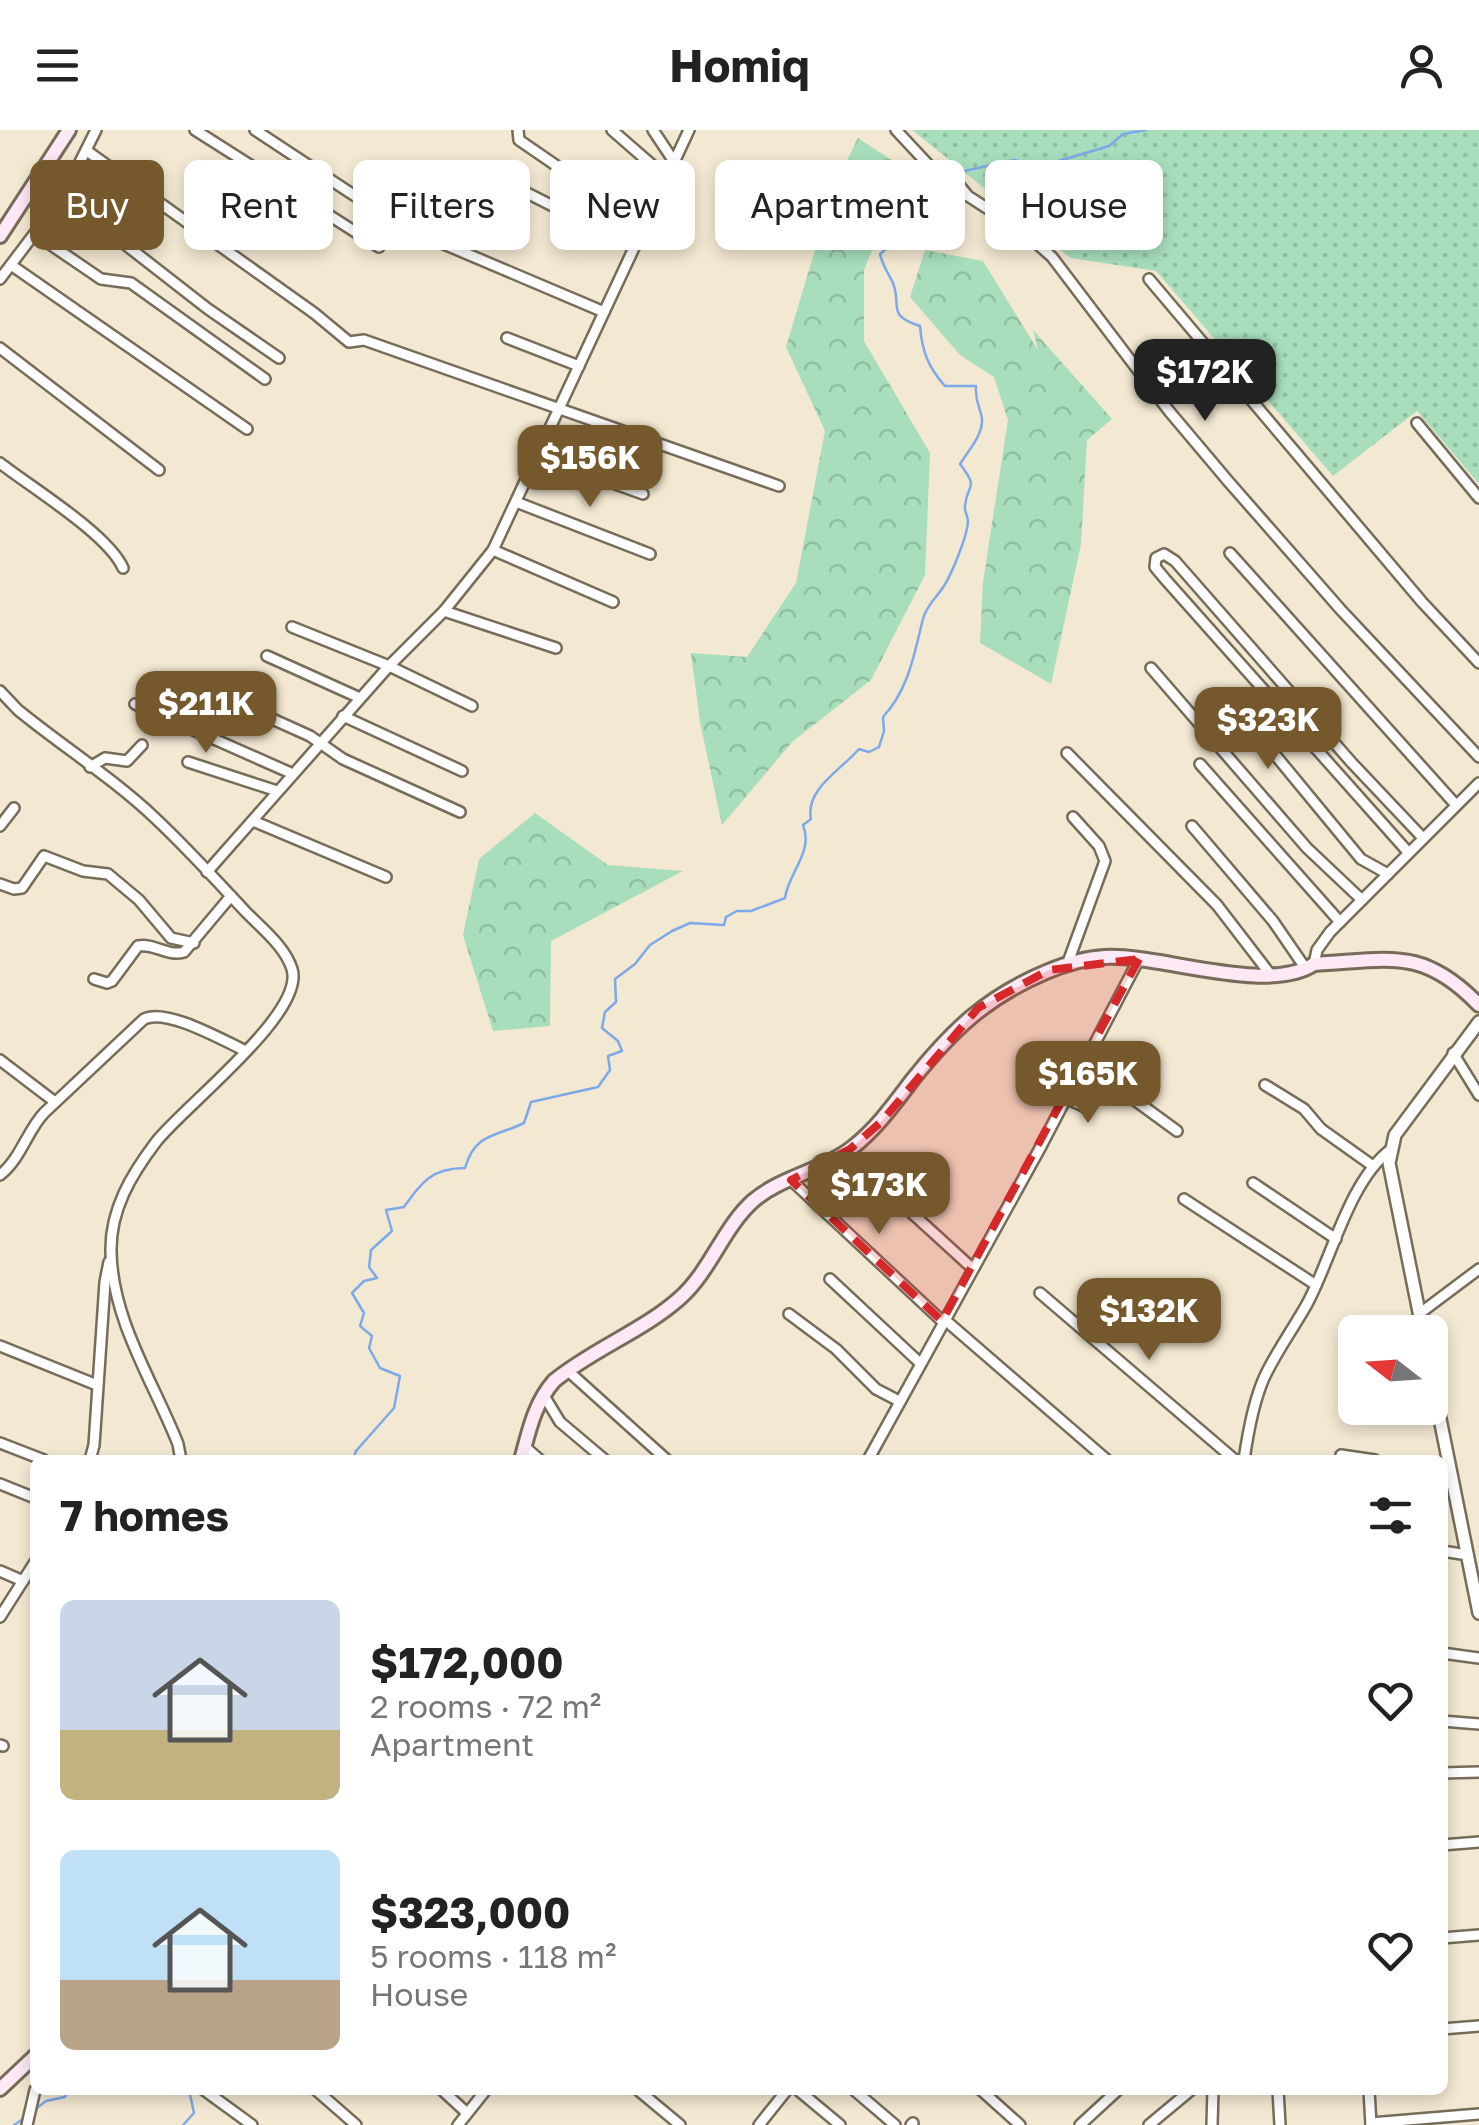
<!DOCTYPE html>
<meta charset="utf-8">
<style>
:root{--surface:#fff;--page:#f6f6f6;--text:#222;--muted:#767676;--accent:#75592c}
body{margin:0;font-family:"Golos Text",sans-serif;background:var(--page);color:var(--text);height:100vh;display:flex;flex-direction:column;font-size:38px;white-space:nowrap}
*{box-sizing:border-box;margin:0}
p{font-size:32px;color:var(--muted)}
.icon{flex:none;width:55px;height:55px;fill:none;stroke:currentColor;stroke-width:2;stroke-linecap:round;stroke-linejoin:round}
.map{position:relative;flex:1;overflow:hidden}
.panel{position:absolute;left:30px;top:1325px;width:1418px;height:640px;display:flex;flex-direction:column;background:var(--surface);border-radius:15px;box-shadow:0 5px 15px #0003}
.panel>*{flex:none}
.guide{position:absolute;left:30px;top:30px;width:1420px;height:90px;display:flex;gap:20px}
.needle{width:65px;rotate:287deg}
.tools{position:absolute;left:1338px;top:1185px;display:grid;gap:20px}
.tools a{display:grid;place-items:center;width:110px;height:110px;border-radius:15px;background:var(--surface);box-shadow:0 5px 15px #0003;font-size:50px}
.price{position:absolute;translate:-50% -85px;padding:0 22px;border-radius:20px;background:var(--accent);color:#fff;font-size:32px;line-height:65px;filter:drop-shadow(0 2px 5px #0008)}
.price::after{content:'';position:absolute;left:50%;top:60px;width:30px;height:22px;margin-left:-15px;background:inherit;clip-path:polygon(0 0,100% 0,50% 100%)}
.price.selected{background:#222;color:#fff}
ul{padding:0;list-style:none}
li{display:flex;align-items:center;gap:30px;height:250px;padding:0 30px}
li span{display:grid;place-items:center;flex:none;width:280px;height:200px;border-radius:15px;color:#555}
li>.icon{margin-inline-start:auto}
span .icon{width:120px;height:120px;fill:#fffc;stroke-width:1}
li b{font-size:42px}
h2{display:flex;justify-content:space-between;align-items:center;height:120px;padding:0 30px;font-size:42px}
.tag{padding:0 35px;border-radius:15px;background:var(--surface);box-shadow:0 5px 15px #0003;font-size:35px;line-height:90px}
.tag.selected{background:var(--accent);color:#fff}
header{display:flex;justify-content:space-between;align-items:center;height:130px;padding:0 30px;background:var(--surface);font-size:45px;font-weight:700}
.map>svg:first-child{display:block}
.forest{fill:url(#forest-crowns)}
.park{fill:url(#park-dots)}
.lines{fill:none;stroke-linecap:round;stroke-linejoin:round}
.stream{stroke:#7ca9ea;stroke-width:2.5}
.minor-casing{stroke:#766c59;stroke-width:14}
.tertiary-casing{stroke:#766c59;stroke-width:16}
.secondary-casing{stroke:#766c59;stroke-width:18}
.minor{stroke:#fff;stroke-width:9}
.tertiary{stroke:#fff;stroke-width:11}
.secondary{stroke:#fde8f6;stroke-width:12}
.marked{fill:#d62828;fill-opacity:0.2;stroke:#d62828;stroke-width:8;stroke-dasharray:20 12;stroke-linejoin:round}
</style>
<header><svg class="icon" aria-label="menu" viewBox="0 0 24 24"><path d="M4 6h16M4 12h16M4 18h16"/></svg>Homiq<svg class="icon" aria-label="person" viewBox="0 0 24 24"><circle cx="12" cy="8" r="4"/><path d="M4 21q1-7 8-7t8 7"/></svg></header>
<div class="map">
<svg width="1479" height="1995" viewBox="0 0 1479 1995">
<defs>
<pattern id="forest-crowns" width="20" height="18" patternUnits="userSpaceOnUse" patternTransform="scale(2.5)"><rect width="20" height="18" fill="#a8debb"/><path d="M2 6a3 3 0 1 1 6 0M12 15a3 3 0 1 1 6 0" fill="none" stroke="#90bea0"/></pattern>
<pattern id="park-dots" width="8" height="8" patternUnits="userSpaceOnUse" patternTransform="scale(2.5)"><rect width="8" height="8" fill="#a8debb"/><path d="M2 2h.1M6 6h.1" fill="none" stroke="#90bea0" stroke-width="1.8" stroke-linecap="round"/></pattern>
</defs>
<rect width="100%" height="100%" fill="#f3e8d2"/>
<g class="forest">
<path d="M 858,8 L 922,50 L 896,62 L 864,140 L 864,211 L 930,323 L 925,445 L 871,550 L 792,612 L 722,695 L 700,592 L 691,523 L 747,527 L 796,453 L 825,301 L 786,217 L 834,56 Z"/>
<path d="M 925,120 L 983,131 L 1038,220 L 1033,200 L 1112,289 L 1087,310 L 1081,414 L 1051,554 L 980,513 L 983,452 L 1008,290 L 994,247 L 960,225 L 910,167 Z"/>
<path d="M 535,683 L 608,735 L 683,741 L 551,811 L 550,896 L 493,901 L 463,805 L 479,729 Z"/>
</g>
<path class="park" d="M 912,0 L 1479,0 L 1479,354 L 1417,281 L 1333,346 L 1156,141 L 1071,128 Z"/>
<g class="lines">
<g class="stream">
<path d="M 951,44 L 1014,30 L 1029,33 L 1055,32 L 1109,16 L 1123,4 L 1146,0"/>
<path d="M 353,1330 L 356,1321 L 394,1278 L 400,1246 L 380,1238 L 369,1218 L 372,1206 L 360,1196 L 364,1183 L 352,1163 L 364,1151 L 377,1148 L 369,1137 L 371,1120 L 392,1101 L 386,1080 L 404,1077 C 422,1052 432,1038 465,1038 C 475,1003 495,1007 524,993 L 531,972 L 598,957 L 610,940 L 608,926 L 622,921 L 618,911 L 602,898 L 605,882 L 616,872 L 615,849 L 635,834 L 650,815 L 672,801 L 690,793 L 724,795 L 726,787 L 737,781 L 751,781 L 785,768 C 788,743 814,722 803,695 L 811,689 C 805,659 841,640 859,619 L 869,622 L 879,617 L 884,601 L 883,587 C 909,559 914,524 923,489 C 926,476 937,467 944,456 C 952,443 967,407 968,392 C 968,386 964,381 965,376 C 967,353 980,360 960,334 C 968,321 983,305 982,289 C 980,275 975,274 976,256 L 945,256 C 928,237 922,221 920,196 C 886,185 902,177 893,153 C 888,142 883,137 880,124 L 905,104 L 926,96 L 936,58 L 945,49"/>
<path d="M 33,1981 L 46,1971 L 65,1967 L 68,1960"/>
<path d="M 14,1995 L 23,1989"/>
<path d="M 183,1995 L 194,1983 L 189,1960"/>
</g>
<g class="minor-casing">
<g id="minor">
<path d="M 195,0 L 379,117"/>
<path d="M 255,0 L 399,95 L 604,182"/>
<path d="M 518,0 L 519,10 L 644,96"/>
<path d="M 612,0 L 667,48"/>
<path d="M 653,0 L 673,30"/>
<path d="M 896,0 L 938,45 L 954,49 L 968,66 L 1025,103 L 1052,127 L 1169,281 L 1228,351 L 1341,480 L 1479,627"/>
<path d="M 87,21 L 314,183 L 349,212 L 364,210 L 779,356"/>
<path d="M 525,62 L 634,117"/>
<path d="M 63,66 L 208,179 L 279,228"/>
<path d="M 35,104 L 101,149 L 131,153 L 265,249"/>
<path d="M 11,135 L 247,299"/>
<path d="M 0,149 L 63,66 L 96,0"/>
<path d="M 1149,149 L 1422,472 L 1479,533"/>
<path d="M 507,208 L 579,236"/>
<path d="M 0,218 L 159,340"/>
<path d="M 1417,293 L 1479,368"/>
<path d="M 538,326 L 643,364"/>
<path d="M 0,333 C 32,358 108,404 123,438"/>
<path d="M 516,372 L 650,424"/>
<path d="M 493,420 L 613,472"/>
<path d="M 1230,423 L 1456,675"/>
<path d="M 444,481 L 556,518"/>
<path d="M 292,497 L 389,536 L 472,576"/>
<path d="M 267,526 L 360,568"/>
<path d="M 1151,538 L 1307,718 L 1362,770"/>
<path d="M 0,561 L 18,580 C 62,616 114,649 155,688 C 186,717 215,749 244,780 C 260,797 285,816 292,839 C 306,883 183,977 156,1012 C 131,1045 110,1080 111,1122 C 112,1190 154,1253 178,1314 L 181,1330"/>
<path d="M 228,569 L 310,606 L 343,629 L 460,682"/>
<path d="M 135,574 L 293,644"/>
<path d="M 343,586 L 462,641"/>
<path d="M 1238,597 L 1248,592 L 1361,729 L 1388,744"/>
<path d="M 1067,623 L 1217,775 L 1270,844"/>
<path d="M 188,632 L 277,661"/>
<path d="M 1200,634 L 1340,792"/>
<path d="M 90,637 L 105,628 L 127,631 L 142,615"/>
<path d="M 253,691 L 386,747"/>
<path d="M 0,696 L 14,678"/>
<path d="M 1192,696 L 1273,791 L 1306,839"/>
<path d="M 1408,722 L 1165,449 L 1155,437 L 1156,428 L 1164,424 L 1175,431 L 1352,633 L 1422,707"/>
<path d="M 207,742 L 389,536 L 444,481 L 493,420 L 689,0"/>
<path d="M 0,754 L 14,759 L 22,758 L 44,726 L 83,741 L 108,744 L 139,770 L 171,808 L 194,813"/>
<path d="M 1314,834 L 1317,820 L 1330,802 L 1479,653"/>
<path d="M 1067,835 L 1105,731 L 1099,716 L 1073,687"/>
<path d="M 94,849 L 107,853 L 112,851 L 138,816 C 155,813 167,827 184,822 L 231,766"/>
<path d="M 1453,923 L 1479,965"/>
<path d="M 0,930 L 55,972"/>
<path d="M 1084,933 L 1177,1001"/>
<path d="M 1265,955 L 1304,979 L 1321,999 L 1373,1036"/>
<path d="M 1066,968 L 1085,977 L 1093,965"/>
<path d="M 0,1045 C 20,1030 27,1001 44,983 L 144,889 C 167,878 222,910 246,921"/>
<path d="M 791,1050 L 942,1191"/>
<path d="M 1253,1053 L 1336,1109"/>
<path d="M 1184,1069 L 1316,1155"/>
<path d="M 902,1074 L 972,1138"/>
<path d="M 830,1149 L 920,1233"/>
<path d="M 1040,1163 L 1235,1330"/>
<path d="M 789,1184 L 836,1219 L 876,1259 L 899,1271"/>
<path d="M 1419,1184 L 1479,1139"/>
<path d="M 944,1189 L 1107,1330"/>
<path d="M 0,1216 L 97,1255"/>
<path d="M 567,1240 L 667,1330"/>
<path d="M 543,1264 L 560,1292 L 605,1330"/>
<path d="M 0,1313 L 44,1330"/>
<path d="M 525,1317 L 540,1330"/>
<path d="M 1341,1325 L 1375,1330"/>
<path d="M 90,1330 L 94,1315 L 105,1152 L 109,1132"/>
<path d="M 868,1330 L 1039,1020 L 1139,829"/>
<path d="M 1244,1330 C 1248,1302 1253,1273 1264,1248 C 1276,1222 1293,1199 1307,1174 C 1332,1128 1348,1053 1390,1020"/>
<path d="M 0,1354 L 35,1368"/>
<path d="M 1442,1421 L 1468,1425"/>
<path d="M 0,1441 L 23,1451"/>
<path d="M 0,1487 L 35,1432"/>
<path d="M 1442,1523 L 1479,1528"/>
<path d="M 1442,1591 L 1479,1594"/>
<path d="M 0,1615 L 3,1616"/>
<path d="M 1442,1643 L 1479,1642"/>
<path d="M 1442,1715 L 1479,1712"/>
<path d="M 1442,1808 L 1479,1805"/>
<path d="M 1442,1899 L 1479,1896"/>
<path d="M 204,1960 L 252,1995"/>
<path d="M 316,1960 L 356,1995"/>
<path d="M 442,1960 L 467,1983"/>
<path d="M 638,1960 L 680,1995"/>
<path d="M 798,1960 L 840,1995"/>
<path d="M 854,1960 L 895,1995"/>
<path d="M 981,1960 L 1020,1995"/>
<path d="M 1278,1960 L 1280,1995"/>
<path d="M 1369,1960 L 1371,1995"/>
<path d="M 1371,1993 L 1479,1984"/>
<path d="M 27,1995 L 35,1960"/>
<path d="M 458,1995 L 486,1960"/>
<path d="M 759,1995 L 787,1960"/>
<path d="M 911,1995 L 913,1993"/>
<path d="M 1080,1995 L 1118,1960"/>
<path d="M 1149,1995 L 1191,1960"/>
<path d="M 1212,1995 L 1213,1960"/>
</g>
</g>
<g class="tertiary-casing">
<g id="tertiary">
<path d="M 1423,1202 L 1389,1033 L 1395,1005 L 1479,892"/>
<path d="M 1430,1239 L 1479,1483"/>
</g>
</g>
<g class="secondary-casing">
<g id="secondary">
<path d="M 0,106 L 69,0"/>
<path d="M 521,1330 C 529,1301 534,1274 554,1251 C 593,1219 643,1201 680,1168 C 711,1140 723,1098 753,1071 C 782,1046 823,1041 853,1017 C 877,998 894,974 913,949 C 953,899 987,867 1046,842 C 1065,834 1085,828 1105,827 C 1160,824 1267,865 1314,834 C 1389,830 1422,816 1479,875"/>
<path d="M 0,1959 L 35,1926"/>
</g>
</g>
<use href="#minor" class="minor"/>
<use href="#tertiary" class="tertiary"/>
<use href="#secondary" class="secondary"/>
</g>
<path class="marked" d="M 1139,829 L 942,1191 L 791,1050 L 850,1019 L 881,992 L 978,878 L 1049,840 Z"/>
</svg>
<div class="tools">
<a><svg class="needle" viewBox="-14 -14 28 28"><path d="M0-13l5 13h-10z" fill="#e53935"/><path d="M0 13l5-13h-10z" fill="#767676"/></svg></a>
</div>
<b class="price selected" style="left:1205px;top:294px">$172K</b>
<b class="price" style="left:590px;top:380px">$156K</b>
<b class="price" style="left:206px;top:626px">$211K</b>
<b class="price" style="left:1268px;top:642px">$323K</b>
<b class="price" style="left:1088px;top:996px">$165K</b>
<b class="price" style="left:879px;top:1107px">$173K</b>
<b class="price" style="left:1149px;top:1233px">$132K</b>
<div class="guide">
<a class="tag selected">Buy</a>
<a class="tag">Rent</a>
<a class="tag">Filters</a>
<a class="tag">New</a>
<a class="tag">Apartment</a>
<a class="tag">House</a>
</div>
<section class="panel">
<h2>7 homes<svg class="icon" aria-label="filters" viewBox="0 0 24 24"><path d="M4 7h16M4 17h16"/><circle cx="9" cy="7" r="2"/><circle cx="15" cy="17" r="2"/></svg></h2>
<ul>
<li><span style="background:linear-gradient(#c9d6e8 65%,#c2b280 0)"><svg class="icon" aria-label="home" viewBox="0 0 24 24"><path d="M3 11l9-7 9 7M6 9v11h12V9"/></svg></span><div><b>$172,000</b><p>2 rooms · 72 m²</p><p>Apartment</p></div><svg class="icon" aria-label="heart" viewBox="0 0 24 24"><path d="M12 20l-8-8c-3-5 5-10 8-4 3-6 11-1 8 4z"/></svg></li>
<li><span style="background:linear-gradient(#bfe0f5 65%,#b9a48a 0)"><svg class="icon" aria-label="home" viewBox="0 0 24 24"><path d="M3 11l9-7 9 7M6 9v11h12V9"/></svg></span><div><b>$323,000</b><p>5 rooms · 118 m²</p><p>House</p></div><svg class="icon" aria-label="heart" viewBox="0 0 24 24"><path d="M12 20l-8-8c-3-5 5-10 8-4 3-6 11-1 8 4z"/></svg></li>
</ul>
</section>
</div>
